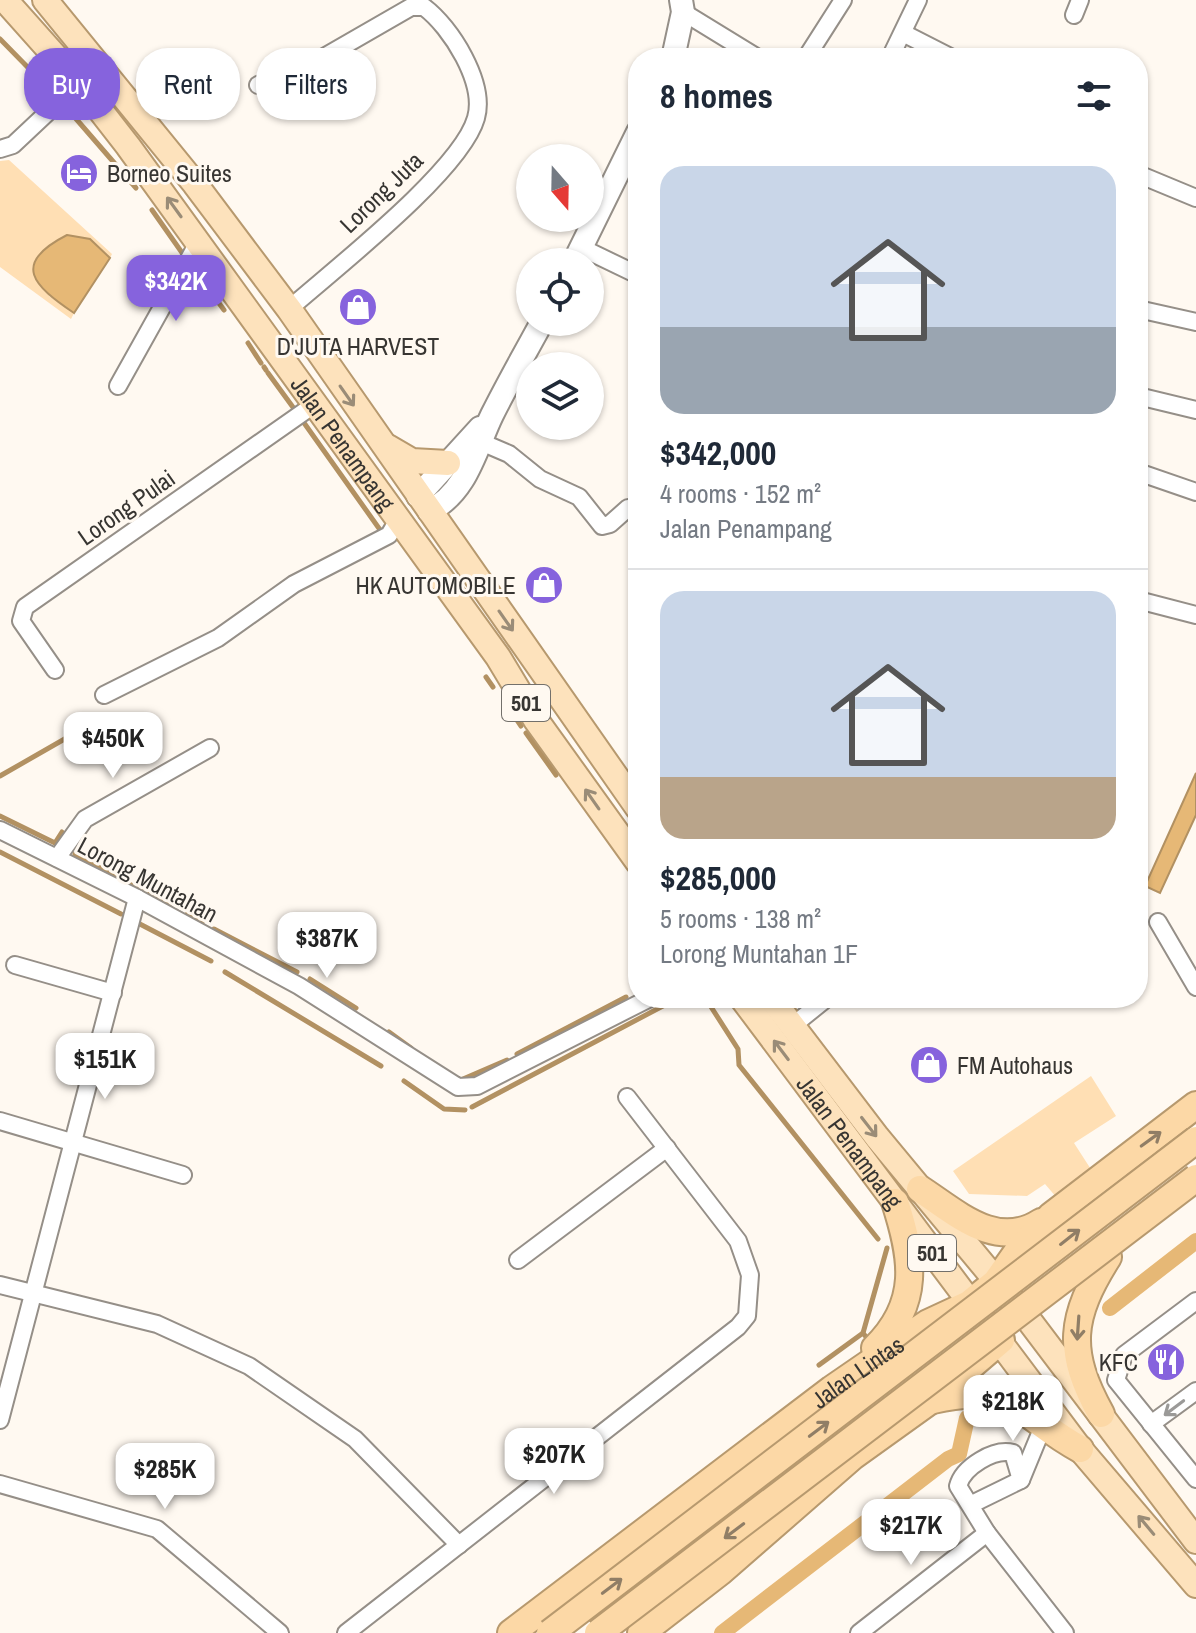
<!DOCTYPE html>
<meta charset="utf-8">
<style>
:root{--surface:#fff;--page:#f2f2f3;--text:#1f2937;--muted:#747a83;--line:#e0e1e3;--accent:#8663dd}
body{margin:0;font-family:"Archivo Narrow",sans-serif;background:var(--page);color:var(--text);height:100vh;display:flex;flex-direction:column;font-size:30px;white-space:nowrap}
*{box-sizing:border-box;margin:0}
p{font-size:26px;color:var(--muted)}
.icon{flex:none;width:44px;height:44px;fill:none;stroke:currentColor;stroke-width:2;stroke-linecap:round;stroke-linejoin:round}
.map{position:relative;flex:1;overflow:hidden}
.details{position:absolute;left:628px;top:48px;width:520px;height:960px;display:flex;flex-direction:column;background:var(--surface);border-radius:32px;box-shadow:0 2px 6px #0004}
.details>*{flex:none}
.guide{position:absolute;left:24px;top:48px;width:484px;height:72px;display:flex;gap:16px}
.needle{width:52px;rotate:160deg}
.controls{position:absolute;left:516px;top:144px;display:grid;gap:16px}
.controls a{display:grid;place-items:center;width:88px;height:88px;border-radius:50%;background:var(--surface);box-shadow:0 2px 6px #0004;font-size:40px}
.price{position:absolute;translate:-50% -68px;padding:0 18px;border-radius:16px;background:#fff;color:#222;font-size:26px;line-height:52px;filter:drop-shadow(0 2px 4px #0008)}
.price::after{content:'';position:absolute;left:50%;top:48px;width:24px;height:18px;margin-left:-12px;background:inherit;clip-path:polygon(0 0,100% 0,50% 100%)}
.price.selected{background:var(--accent);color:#fff}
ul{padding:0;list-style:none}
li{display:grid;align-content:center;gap:16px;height:424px;padding:0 32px}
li+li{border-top:2px solid var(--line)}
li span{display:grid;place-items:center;height:248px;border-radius:24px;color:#555}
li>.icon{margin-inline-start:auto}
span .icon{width:144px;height:144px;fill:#fffc;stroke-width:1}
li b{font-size:34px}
h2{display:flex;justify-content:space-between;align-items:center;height:96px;padding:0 32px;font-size:34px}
.tag{padding:0 28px;border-radius:32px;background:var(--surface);box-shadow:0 2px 6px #0004;font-size:28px;line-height:72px}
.tag.selected{background:var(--accent);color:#fff}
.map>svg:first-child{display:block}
.green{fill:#ffdfb4}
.water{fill:#e6b876;stroke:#b29162;stroke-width:2}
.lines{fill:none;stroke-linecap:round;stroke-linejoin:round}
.stream{stroke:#b29162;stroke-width:5}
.canal{stroke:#e6b876;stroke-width:16}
.minor-casing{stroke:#958f88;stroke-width:20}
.secondary-casing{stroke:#958f88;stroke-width:26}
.primary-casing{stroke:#b7996e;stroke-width:28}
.trunk-casing{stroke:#b7996e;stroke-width:30}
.minor{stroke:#fff;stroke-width:16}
.secondary{stroke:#fff;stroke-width:22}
.primary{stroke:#fde2bc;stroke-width:24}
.trunk{stroke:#fcd8a6;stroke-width:26}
.trunk-bridge-casing{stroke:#b7996e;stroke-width:30;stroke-linecap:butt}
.trunk-bridge{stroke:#fcd8a6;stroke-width:26}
.oneway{stroke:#9a8c77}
.oneway2{stroke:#907e66}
.oneway3{stroke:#9b9a98}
.labels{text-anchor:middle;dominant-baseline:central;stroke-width:6;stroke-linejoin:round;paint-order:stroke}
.shield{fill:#fff9f1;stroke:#73706b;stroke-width:2}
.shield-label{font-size:22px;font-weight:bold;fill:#373532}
.poi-label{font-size:24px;fill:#373532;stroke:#fff9f1;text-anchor:start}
.street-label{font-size:24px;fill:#373532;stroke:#fff9f1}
</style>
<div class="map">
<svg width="1196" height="1633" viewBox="0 0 1196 1633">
<rect width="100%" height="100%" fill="#fff9f1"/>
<g class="green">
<path d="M 9,160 L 112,254 L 110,258 L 90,239 L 49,296 L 74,313 L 71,319 L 0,267 L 0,161 Z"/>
<path d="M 1091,1076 L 1116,1116 L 1074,1143 L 1094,1174 L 1057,1198 L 1045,1184 L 1027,1196 L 969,1194 L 953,1171 Z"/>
</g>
<g class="water">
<path d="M 67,235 L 90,239 L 110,258 L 74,313 C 34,286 10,264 67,235 Z"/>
<path d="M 1196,773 L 1196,815 L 1160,893 L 1145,886 Z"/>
</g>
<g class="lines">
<g class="stream">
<path d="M 0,39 L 49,89"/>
<path d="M 71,113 L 136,188"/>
<path d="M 152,210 L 185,257"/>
<path d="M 191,265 L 224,310"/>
<path d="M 248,343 L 261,363"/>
<path d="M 264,367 L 266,370"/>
<path d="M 268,373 L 295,410"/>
<path d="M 302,420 L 383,534"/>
<path d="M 486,677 L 493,687"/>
<path d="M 517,720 L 521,726"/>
<path d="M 526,733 L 556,775"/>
<path d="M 0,776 L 89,725"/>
<path d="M 0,816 L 55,843 L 62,832"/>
<path d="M 0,852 L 121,914"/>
<path d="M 75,854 L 169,906"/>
<path d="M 187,914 L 202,923"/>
<path d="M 136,922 L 211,961"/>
<path d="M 214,929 L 297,972"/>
<path d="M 225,972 L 381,1066"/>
<path d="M 310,979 L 356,1008"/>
<path d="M 702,998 L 706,999 L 738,1049 L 739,1065 L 878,1239"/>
<path d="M 389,1032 L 411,1048"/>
<path d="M 517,1054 L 626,997"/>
<path d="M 463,1079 L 507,1060"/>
<path d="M 404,1081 L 444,1109 L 465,1110"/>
<path d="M 472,1107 L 678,998"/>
<path d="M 870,1342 L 863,1333 L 887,1248"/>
<path d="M 819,1365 L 863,1333"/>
</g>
<g class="canal">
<path d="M 1110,1308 L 1196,1241"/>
<path d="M 722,1633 L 948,1459 L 959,1454 L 967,1418"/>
</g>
<g class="minor-casing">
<g id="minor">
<path d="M 683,12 L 758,58"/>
<path d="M 1074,15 L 1080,0"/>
<path d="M 903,33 L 952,58"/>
<path d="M 806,58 L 843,0"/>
<path d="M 890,58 L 918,0"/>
<path d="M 258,85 L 319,60 L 411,7 L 424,7 C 451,27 486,83 476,118 C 461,171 333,270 289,309"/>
<path d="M 0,149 L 13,145 L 79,83"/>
<path d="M 1138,174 L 1196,198"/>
<path d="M 582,248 L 638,275"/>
<path d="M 1138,309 L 1196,322"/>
<path d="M 118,386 L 199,241"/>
<path d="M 1138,396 L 1196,410"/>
<path d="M 481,442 L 509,454 L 540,479 L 579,497 L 602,526 L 610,524 L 628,508"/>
<path d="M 1138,472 L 1196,492"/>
<path d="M 1138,600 L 1196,615"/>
<path d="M 55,670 L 21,621 L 25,607 L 315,404"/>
<path d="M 104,695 L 218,638 L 294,584 L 389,535 L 398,520"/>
<path d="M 0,830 L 137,898 L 299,986 L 458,1087 L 477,1086 L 650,998"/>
<path d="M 57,858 L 85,819 L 210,748"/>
<path d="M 1158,922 L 1196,987"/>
<path d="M 15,965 L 113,993"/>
<path d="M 791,1027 L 827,998"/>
<path d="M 0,1121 L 183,1175"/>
<path d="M 518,1260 L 667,1148"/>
<path d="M 0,1285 L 157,1324 L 249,1366 L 355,1439 L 459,1545"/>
<path d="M 1196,1301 L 1124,1355 L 1116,1380 L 1196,1479"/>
<path d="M 0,1420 L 137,898"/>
<path d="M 1151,1424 L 1196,1391"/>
<path d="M 1021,1480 L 1013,1453 C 994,1448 963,1467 958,1486 L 987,1533 L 1065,1633"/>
<path d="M 0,1484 L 157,1529 L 280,1633"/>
<path d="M 972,1504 L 1021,1480 L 1044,1424"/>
<path d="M 346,1633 L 738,1327 L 747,1316 L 750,1275 L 738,1241 L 627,1097"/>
<path d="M 859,1633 L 987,1533"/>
</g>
</g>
<g class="secondary-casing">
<g id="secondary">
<path d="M 673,58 L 683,12 L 681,0"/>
<path d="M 574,262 L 638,132"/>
<path d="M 418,496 L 480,428"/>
<path d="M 429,511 C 467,493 476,448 492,415 C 508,383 525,353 542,322"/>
</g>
</g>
<g class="primary-casing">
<g id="primary">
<path id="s1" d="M 5,0 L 79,83 L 128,146 L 498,657 L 536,720 L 638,862"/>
<path d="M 45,0 L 195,184 L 289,309 L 638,808"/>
<path d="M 388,447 L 412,461 L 448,463"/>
<path id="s2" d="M 742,998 L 1080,1449 L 1196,1585"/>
<path d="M 771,998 L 877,1137 L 1028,1319 L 1196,1541"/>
</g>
</g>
<g class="trunk-casing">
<g id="trunk">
<path d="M 920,1189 C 957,1213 996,1251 1041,1222"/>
<path d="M 875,1348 C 921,1303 913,1258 895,1202"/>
<path d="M 933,1400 C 1014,1381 1019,1416 1080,1449"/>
<path d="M 1101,1414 C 1066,1351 1070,1317 1108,1257"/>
<path id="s3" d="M 511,1633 L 832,1389 L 928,1323 L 969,1304 L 996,1282 L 1020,1248 L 1051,1216 L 1196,1105"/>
<path d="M 641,1633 L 720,1572 L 853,1456 L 931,1400 L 1001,1340"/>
</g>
</g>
<use href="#minor" class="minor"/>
<use href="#secondary" class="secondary"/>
<use href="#primary" class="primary"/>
<use href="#trunk" class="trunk"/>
<g class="trunk-bridge-casing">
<g id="trunk-bridge">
<path d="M 550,1633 L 1196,1140"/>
<path d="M 598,1633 L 1196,1178"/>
</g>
</g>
<use href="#trunk-bridge" class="trunk-bridge"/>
</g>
<defs><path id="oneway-shaft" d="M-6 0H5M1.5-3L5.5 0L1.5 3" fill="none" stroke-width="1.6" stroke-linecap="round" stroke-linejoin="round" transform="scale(2)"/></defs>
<g class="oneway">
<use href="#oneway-shaft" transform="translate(174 207) rotate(-126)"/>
<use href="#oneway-shaft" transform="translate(347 396) rotate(55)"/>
<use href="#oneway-shaft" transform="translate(506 621) rotate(55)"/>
<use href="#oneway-shaft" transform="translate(592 799) rotate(-125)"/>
<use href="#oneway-shaft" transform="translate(781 1050) rotate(-127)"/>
<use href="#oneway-shaft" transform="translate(869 1127) rotate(52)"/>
<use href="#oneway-shaft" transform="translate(1146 1525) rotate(-130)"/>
</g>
<g class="oneway2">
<use href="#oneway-shaft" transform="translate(1151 1139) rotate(-36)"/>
<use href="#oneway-shaft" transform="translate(1070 1237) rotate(-38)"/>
<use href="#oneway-shaft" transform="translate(1078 1328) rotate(94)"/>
<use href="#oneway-shaft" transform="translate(819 1429) rotate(-37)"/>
<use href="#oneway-shaft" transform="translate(734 1531) rotate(143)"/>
<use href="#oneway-shaft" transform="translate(612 1586) rotate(-37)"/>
</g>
<use class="oneway3" href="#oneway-shaft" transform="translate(1174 1408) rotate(143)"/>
<defs>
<g id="hotel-disc" transform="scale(2)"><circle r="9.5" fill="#8663dd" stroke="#fff9f1"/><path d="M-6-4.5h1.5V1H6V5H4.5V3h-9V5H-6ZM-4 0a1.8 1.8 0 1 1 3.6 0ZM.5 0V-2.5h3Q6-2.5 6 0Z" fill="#fff"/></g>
<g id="shop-disc" transform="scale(2)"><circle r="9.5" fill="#8663dd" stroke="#fff9f1"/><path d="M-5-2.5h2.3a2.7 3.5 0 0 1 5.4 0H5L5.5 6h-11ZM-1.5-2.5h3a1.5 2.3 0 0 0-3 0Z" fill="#fff"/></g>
<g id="restaurant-disc" transform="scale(2)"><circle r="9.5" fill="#8663dd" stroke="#fff9f1"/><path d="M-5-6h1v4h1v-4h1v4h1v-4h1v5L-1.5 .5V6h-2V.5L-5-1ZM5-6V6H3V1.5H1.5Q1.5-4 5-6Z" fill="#fff"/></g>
</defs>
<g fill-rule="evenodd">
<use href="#hotel-disc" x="79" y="173"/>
<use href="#shop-disc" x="358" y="307"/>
<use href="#shop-disc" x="544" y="585"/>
<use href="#shop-disc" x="929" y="1065"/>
<use href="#restaurant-disc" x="1166" y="1362"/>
</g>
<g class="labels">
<g class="shield">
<rect x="502" y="685" width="48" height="36" rx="6"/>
<rect x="908" y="1235" width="48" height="36" rx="6"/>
</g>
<g class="shield-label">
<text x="526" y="703">501</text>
<text x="932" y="1253">501</text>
</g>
<g class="poi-label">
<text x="107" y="173">Borneo Suites</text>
<text x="358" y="346" text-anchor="middle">D'JUTA HARVEST</text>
<text x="516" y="585" text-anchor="end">HK AUTOMOBILE</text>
<text x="957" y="1065">FM Autohaus</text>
<text x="1138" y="1362" text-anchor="end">KFC</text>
</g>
<g class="street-label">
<text transform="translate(381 192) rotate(-44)">Lorong Juta</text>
<text stroke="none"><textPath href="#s1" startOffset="558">Jalan Penampang</textPath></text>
<text transform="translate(126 507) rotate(-35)">Lorong Pulai</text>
<text transform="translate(148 879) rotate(28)">Lorong Muntahan</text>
<text stroke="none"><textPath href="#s2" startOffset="180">Jalan Penampang</textPath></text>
<text stroke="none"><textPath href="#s3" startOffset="434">Jalan Lintas</textPath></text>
</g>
</g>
</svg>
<div class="controls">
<a><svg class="needle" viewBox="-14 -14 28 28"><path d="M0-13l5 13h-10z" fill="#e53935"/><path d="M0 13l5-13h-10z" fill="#747a83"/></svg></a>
<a><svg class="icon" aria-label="locate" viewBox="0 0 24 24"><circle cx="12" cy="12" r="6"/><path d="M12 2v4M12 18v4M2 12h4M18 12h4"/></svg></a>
<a><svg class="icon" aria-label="layers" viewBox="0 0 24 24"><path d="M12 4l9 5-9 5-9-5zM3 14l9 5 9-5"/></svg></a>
</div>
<b class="price selected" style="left:176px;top:323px">$342K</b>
<b class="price" style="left:113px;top:780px">$450K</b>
<b class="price" style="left:327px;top:980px">$387K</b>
<b class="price" style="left:105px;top:1101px">$151K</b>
<b class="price" style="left:1013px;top:1443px">$218K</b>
<b class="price" style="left:554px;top:1496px">$207K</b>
<b class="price" style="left:165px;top:1511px">$285K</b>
<b class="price" style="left:911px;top:1567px">$217K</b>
<div class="guide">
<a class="tag selected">Buy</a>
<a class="tag">Rent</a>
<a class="tag">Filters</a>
</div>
<section class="details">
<h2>8 homes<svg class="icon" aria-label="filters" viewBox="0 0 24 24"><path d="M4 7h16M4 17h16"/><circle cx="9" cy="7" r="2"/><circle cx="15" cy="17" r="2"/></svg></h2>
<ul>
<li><span style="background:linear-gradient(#c9d6e8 65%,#9aa5b1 0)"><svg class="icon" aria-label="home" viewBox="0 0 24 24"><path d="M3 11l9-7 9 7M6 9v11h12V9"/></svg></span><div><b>$342,000</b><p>4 rooms · 152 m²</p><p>Jalan Penampang</p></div></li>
<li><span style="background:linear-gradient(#c9d6e8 75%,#b9a48a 0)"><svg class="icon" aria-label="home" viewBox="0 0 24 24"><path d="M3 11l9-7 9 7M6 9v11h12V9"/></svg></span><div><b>$285,000</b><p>5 rooms · 138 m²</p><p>Lorong Muntahan 1F</p></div></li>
</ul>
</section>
</div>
